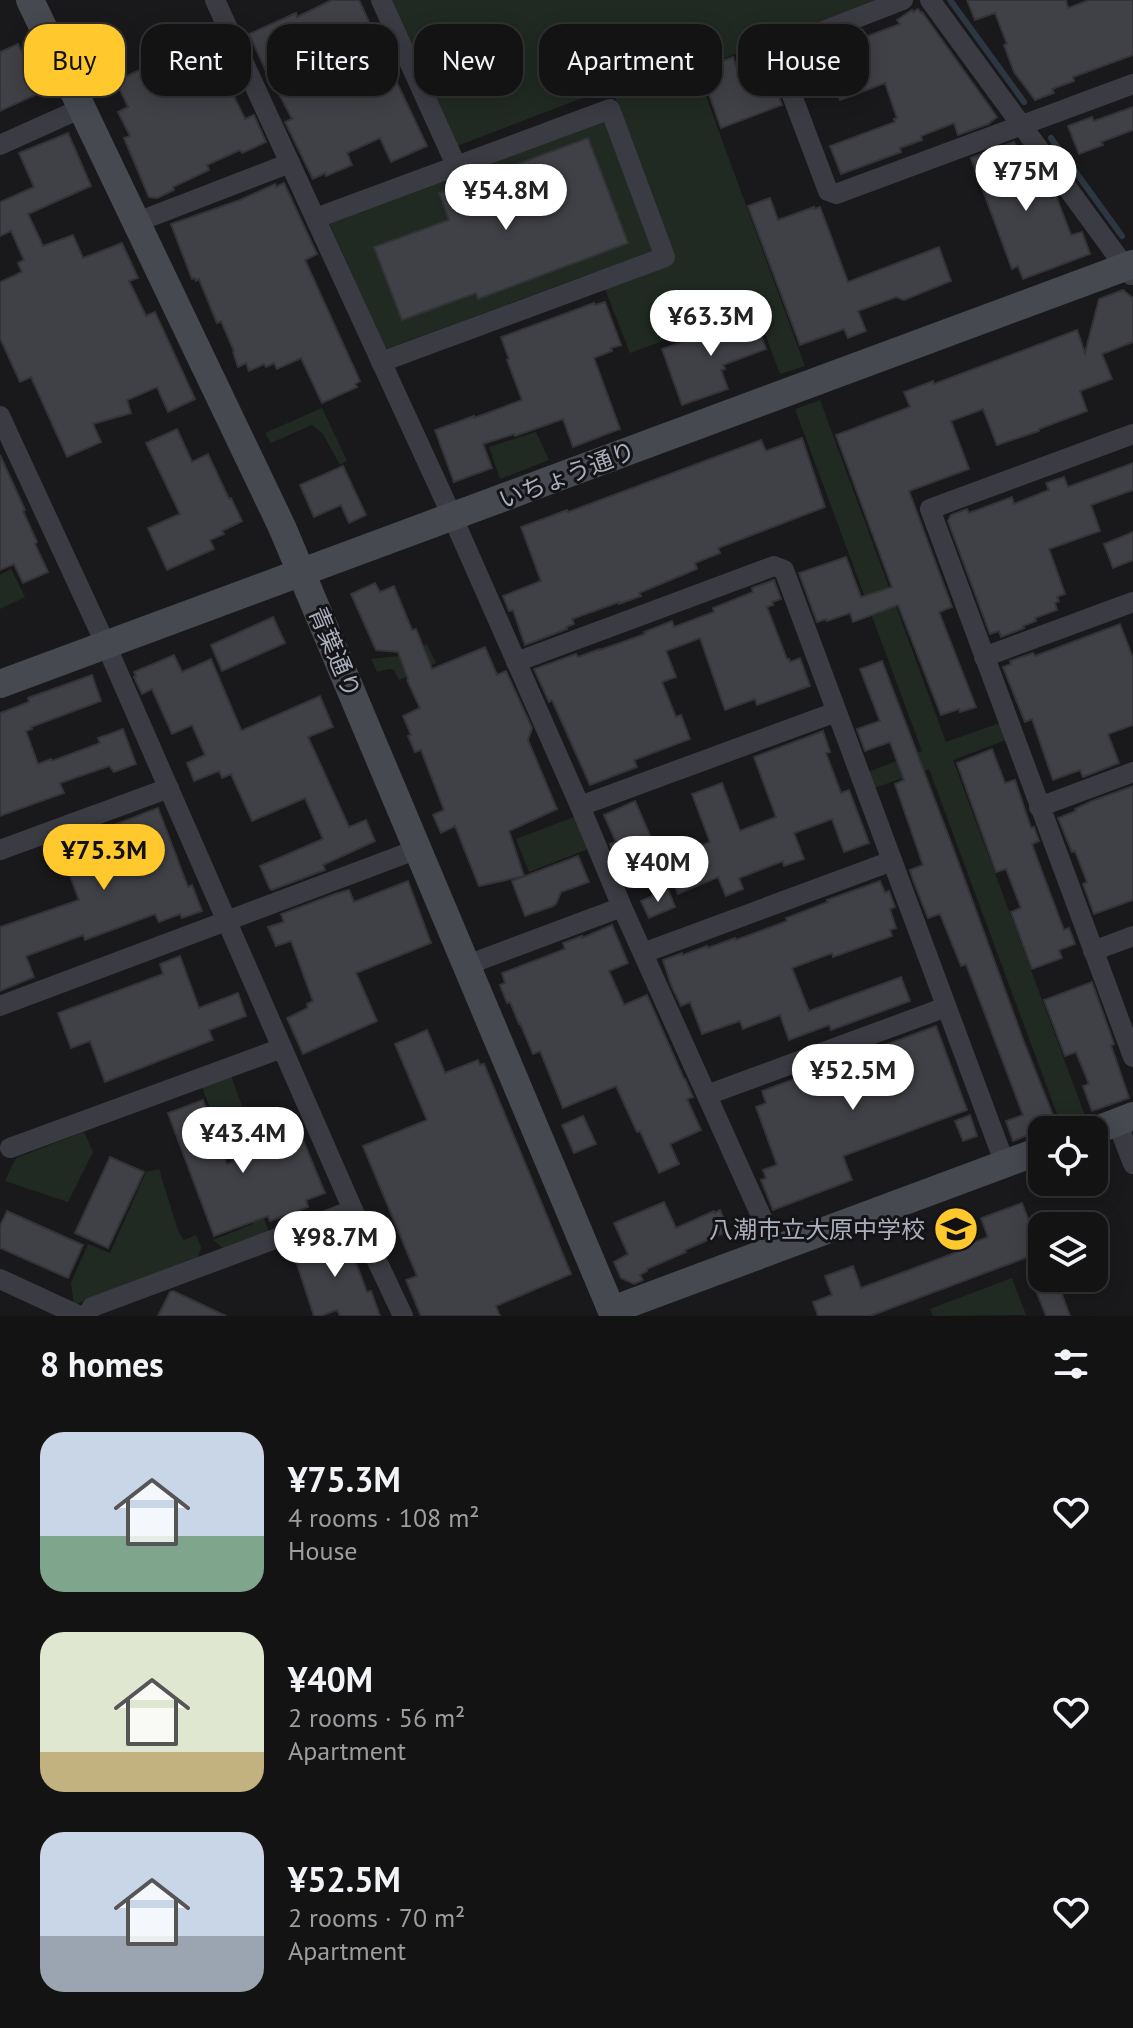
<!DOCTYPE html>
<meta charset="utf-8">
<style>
:root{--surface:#131314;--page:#202022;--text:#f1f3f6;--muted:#9d9ea0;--line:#323234;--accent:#ffc82d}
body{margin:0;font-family:"PT Sans","Noto Sans JP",sans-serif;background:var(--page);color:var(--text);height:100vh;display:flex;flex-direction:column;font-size:30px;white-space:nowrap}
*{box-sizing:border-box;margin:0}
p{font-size:26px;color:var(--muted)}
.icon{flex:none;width:44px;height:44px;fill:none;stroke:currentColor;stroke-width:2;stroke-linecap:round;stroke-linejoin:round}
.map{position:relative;height:1316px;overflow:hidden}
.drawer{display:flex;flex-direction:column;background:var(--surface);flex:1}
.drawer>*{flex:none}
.banner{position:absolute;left:24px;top:24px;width:1086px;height:72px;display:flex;gap:16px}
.tools{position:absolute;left:1028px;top:1116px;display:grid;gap:16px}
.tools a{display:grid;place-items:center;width:80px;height:80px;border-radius:16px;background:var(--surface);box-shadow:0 4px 20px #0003,0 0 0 2px var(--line);font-size:40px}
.price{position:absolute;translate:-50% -68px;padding:0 18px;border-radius:28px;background:#fff;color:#222;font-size:26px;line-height:52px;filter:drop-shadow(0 2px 4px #0008)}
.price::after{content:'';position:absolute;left:50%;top:48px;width:24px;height:18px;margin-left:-12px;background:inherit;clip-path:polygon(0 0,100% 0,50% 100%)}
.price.active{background:var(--accent);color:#111}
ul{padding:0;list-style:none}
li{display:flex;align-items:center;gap:24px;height:200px;padding:0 40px}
li span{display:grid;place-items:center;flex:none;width:224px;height:160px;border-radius:24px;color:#555}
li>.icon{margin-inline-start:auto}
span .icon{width:96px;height:96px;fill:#fffc;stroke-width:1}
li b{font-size:34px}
h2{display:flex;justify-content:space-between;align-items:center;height:96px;padding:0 40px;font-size:34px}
.chip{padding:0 28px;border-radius:24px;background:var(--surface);box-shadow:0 4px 20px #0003,0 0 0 2px var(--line);font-size:28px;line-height:72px}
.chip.active{background:var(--accent);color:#111}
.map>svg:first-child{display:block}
.green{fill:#202a22}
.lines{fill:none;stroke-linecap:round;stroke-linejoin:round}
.stream{stroke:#2d3741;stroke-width:6}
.building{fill:#404146;stroke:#333338;stroke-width:2}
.street{stroke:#3b3c43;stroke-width:20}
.secondary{stroke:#474951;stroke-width:28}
.labels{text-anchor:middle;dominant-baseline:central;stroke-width:6;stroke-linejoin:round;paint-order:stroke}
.street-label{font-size:24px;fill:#aaaebc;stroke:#141417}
.poi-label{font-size:24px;fill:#aaaebc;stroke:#141417;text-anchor:end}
</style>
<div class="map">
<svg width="1133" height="1316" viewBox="0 0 1133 1316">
<rect width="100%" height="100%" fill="#19191b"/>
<g class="green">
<path d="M 391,0 L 877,0 L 696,69 L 805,366 L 780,374 L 755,307 L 630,353 L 598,271 L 386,349 L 329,223 L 622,114 L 611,87 L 457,146 Z"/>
<path d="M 820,400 L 946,742 L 1000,723 L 1006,740 L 953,760 L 1087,1121 L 1064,1130 L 1063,1130 L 929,769 L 874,788 L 868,772 L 922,751 L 795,409 Z"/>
<path d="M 322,408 L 347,461 L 340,465 L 323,434 L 312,425 L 271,443 L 265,433 Z"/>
<path d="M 536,432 L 549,460 L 500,479 L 489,447 Z"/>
<path d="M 11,569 L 25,597 L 0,609 L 0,575 Z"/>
<path d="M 427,644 L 436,663 L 399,680 L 394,670 L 389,669 L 377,672 L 371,659 L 399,656 Z"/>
<path d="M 574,817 L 588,849 L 529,872 L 516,839 Z"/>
<path d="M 231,1076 L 258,1148 L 240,1155 L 269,1232 L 224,1249 L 213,1240 L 253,1224 L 202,1087 Z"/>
<path d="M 84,1132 L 93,1152 L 68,1202 L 5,1181 L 16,1158 Z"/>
<path d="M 159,1169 L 178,1231 L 184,1240 L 196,1235 L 201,1247 L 198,1258 L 74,1305 L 71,1283 L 88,1244 L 110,1253 L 146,1172 Z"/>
<path d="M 1012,1278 L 1026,1315 L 933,1316 L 930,1309 Z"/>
</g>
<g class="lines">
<g class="stream">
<path d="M 950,0 L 1024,102"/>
<path d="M 1051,138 L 1122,236"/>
</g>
</g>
<g class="building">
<path d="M 332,0 L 359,0 L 376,37 L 337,55 L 350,85 L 382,70 L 385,78 L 393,74 L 427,146 L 391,162 L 380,138 L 347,153 L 352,165 L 326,176 L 325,173 L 313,179 L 285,122 L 292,119 L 276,88 L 274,89 L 249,34 L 296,13 L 297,17 Z"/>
<path d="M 967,0 L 1066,0 L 1068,8 L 1089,0 L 1133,0 L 1133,55 L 1073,77 L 1074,81 L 1052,89 L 1054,93 L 1035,100 L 1014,72 L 1004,45 L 1007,44 L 995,13 L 975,20 Z"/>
<path d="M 918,9 L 921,13 L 922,12 L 997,117 L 988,124 L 958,135 L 954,123 L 921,136 L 922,140 L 900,148 L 901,152 L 841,174 L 830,146 L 895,122 L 894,119 L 897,118 L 885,83 L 840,100 L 828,68 L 800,79 L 792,59 L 797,57 L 797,55 L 839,39 L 841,46 L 900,24 L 897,20 L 912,10 L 913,12 Z"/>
<path d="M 18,44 L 32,74 L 39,71 L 48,89 L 0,111 L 0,52 Z"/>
<path d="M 733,57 L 744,88 L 772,78 L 782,105 L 721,128 L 700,69 Z"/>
<path d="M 163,61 L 180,96 L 224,76 L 245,119 L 254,115 L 266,142 L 242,153 L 240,150 L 207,165 L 209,170 L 173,187 L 174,190 L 157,198 L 149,197 L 124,138 L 130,136 L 118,112 L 128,107 L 116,81 L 146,67 L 147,69 Z"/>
<path d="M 1133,107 L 1133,130 L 1101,142 L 1103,145 L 1079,154 L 1068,126 L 1092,117 L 1094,121 Z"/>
<path d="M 68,133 L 91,186 L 28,214 L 43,246 L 73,235 L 83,258 L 122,243 L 138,278 L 129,281 L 146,316 L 155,312 L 195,399 L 168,412 L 157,387 L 127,400 L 131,413 L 93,424 L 101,442 L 67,457 L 31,377 L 20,382 L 0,338 L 0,282 L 22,272 L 18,263 L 24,260 L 11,231 L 0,236 L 0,202 L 34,187 L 19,153 Z"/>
<path d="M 588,138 L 628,243 L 478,299 L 476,293 L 402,320 L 374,247 L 449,220 L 439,193 Z"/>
<path d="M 1014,142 L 1027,170 L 1035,166 L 1042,176 L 1051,198 L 1056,196 L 1071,235 L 1082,232 L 1090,254 L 1023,279 L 1018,266 L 1012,269 L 971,158 Z"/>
<path d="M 284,183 L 317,254 L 305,260 L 360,381 L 355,384 L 357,387 L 322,403 L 301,358 L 277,369 L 274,363 L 266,367 L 264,364 L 249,371 L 246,363 L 238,367 L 233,352 L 234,351 L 221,321 L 217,323 L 199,279 L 196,281 L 195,278 L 192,279 L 171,224 L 240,200 L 275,184 L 276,187 Z"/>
<path d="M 770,198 L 778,220 L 814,207 L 814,209 L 820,207 L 848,282 L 939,247 L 951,281 L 904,300 L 896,297 L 858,311 L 866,331 L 848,338 L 844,329 L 800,345 L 748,206 Z"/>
<path d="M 1123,290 L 1133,298 L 1133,342 L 1102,354 L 1112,379 L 1080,391 L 1087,411 L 1039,429 L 1039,431 L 997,445 L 983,409 L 951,421 L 969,469 L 909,491 L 952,607 L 939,612 L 976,707 L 960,712 L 959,709 L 941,715 L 898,605 L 853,622 L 850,613 L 827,621 L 826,619 L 817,622 L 799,573 L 846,557 L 861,597 L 892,587 L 836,435 L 910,407 L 904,392 L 933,381 L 934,384 L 1077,330 L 1085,353 L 1099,299 Z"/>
<path d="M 605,302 L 621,345 L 611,348 L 612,351 L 594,358 L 620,429 L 573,447 L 563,419 L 515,436 L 514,434 L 483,444 L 492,468 L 454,482 L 435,430 L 474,416 L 474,418 L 522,400 L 507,360 L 509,359 L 501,337 L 594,303 L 595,305 Z"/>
<path d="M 754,316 L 766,349 L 723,365 L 725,369 L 721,370 L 728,389 L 682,405 L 662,349 Z"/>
<path d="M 177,429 L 192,462 L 208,454 L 229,499 L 231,498 L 242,521 L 222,531 L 224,534 L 210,540 L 214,549 L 167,570 L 148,528 L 180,514 L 146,443 Z"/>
<path d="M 802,438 L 825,507 L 718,548 L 720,553 L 695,563 L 697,569 L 639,593 L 641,596 L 619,604 L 619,602 L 572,619 L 574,624 L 566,627 L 567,629 L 525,645 L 513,610 L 509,611 L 503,596 L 541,581 L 521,527 L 567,510 L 568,512 L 761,440 L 766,451 Z"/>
<path d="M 0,455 L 25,510 L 23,511 L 37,542 L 35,544 L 48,572 L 23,583 L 14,564 L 0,570 Z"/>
<path d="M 1133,463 L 1133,490 L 1091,505 L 1100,531 L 1049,549 L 1065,594 L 1057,597 L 1059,601 L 1055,603 L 1057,610 L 1035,618 L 1036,621 L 1023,626 L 1024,628 L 1001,637 L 999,631 L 990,634 L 948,521 L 951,515 L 967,509 L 969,513 L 1012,497 L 1014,504 L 1049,490 L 1046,483 L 1064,477 L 1068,487 Z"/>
<path d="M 343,466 L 366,515 L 349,523 L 341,505 L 314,517 L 300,485 Z"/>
<path d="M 1133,532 L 1133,560 L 1113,568 L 1104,544 Z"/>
<path d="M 774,580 L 781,599 L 772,602 L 773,605 L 767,607 L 787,659 L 789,659 L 790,662 L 800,658 L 810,686 L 757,705 L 755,699 L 725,710 L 700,638 L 666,651 L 676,677 L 662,682 L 676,717 L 681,715 L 690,739 L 634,760 L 637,767 L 590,785 L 552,700 L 549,702 L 534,669 L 576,654 L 578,657 L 600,649 L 600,650 L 645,634 L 644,632 L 672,621 L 674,627 L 714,612 L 713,608 L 753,592 L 752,588 Z"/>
<path d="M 375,583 L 380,592 L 394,586 L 412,630 L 416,629 L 432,669 L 485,647 L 497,675 L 506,671 L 532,728 L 528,740 L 557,809 L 509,831 L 524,876 L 479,886 L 455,826 L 441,833 L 433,815 L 444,810 L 421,750 L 415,752 L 408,736 L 411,735 L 403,716 L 420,708 L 407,680 L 408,679 L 398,652 L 376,650 L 351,594 Z"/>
<path d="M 273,617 L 285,643 L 222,671 L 211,645 Z"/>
<path d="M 1120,624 L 1133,658 L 1133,725 L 1108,734 L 1119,763 L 1083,777 L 1080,770 L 1053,780 L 1032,719 L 1025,722 L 1003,667 L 1011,664 L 1010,661 L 1033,653 L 1035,656 Z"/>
<path d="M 174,655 L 182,672 L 211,659 L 241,730 L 243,730 L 320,696 L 333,727 L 308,737 L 349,827 L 366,820 L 375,841 L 323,865 L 325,870 L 272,890 L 270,889 L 260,866 L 323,839 L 305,798 L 252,821 L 231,774 L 222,778 L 219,771 L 194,781 L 187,763 L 205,755 L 192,725 L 172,734 L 152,689 L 142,694 L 134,677 L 136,676 L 134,672 Z"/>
<path d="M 882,661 L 955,853 L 1024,1042 L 1058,1128 L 1042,1130 L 1042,1133 L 1029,1137 L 1028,1135 L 1013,1141 L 1006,1121 L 1023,1115 L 966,964 L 961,966 L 940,914 L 928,918 L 913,880 L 910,870 L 923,865 L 895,784 L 904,780 L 890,742 L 865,751 L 857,729 L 880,721 L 860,669 Z"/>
<path d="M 92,675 L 101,701 L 31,727 L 32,729 L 26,731 L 38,764 L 51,759 L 52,761 L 100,743 L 98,738 L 123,729 L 136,764 L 114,772 L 109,766 L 60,783 L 64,793 L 0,816 L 0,713 L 29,702 L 28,698 Z"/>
<path d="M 823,731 L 830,752 L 826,753 L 841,793 L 849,790 L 869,843 L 844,852 L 832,819 L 794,833 L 804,859 L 784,866 L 783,861 L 739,878 L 743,889 L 726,896 L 718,877 L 678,894 L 664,861 L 710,842 L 692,794 L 722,783 L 740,831 L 776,817 L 754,757 Z"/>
<path d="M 992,749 L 1005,783 L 1015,780 L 1031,828 L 1034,827 L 1039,841 L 1032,844 L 1044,877 L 1064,930 L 1069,928 L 1075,944 L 1059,950 L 1062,958 L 1032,969 L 1011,912 L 1021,908 L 1006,869 L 996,872 L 957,763 Z"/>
<path d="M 1133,786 L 1133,900 L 1094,914 L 1083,884 L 1087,882 L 1075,851 L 1072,852 L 1058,818 L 1076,811 L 1075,809 L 1092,801 Z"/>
<path d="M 635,801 L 658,854 L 635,865 L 631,856 L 617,862 L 610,844 L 616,842 L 604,815 Z"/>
<path d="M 158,808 L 188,887 L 192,885 L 202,911 L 182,918 L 180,914 L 159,922 L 155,914 L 85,940 L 83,935 L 26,956 L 34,977 L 0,991 L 0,927 L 79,900 L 59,846 Z"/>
<path d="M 578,856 L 589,882 L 561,892 L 556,904 L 553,906 L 525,916 L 512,881 Z"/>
<path d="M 408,881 L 431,943 L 356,973 L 377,1021 L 303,1054 L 287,1018 L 308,1008 L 307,1004 L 313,1001 L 291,941 L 276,946 L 268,927 L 284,922 L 281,914 L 335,894 L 349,890 L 354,902 Z"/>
<path d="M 880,881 L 885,893 L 889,891 L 895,907 L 890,909 L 896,928 L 890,930 L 892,936 L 833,957 L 832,953 L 792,968 L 809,1011 L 901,977 L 910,1001 L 831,1030 L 829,1025 L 789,1040 L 780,1015 L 743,1029 L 740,1021 L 702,1034 L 690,1002 L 681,1006 L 671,985 L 663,960 L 682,953 L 683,955 L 707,946 L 708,948 L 735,938 L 736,940 L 787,921 L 786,918 L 828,902 L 827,900 Z"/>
<path d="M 668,889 L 675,907 L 649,918 L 641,901 Z"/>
<path d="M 612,925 L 628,963 L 609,971 L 624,1005 L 647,995 L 684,1079 L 685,1079 L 693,1097 L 687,1099 L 701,1130 L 670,1144 L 679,1164 L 659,1173 L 640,1131 L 637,1132 L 616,1086 L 563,1108 L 540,1051 L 533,1054 L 520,1023 L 519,1024 L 510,1002 L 507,1003 L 500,985 L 505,983 L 502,973 L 565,949 L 563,943 L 582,936 L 582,938 Z"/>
<path d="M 180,956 L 199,1008 L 238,993 L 246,1016 L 209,1030 L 213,1040 L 105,1082 L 90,1041 L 71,1048 L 58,1013 L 163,974 L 160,964 Z"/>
<path d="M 1092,982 L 1114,1044 L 1111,1045 L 1129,1098 L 1092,1111 L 1083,1086 L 1089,1084 L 1076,1052 L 1065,1056 L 1044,1000 Z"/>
<path d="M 936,1026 L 967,1110 L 843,1156 L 852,1180 L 773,1210 L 761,1180 L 766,1178 L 763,1170 L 777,1165 L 756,1107 L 766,1103 L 762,1091 Z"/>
<path d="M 427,1030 L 445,1073 L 478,1060 L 480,1065 L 484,1064 L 571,1274 L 496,1306 L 500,1316 L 421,1316 L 406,1280 L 417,1276 L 363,1146 L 427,1120 L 395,1044 Z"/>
<path d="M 203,1100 L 227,1164 L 291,1140 L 293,1144 L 303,1140 L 325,1193 L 306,1200 L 308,1207 L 270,1221 L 268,1216 L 214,1236 L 168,1113 Z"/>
<path d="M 970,1115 L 977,1136 L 963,1141 L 955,1121 Z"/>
<path d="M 583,1116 L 596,1144 L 574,1153 L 562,1125 Z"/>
<path d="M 110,1157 L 144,1172 L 108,1248 L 75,1233 Z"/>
<path d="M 664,1202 L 676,1228 L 714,1211 L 715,1213 L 720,1210 L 728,1229 L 723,1231 L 724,1233 L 685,1250 L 686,1252 L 647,1269 L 647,1271 L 640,1275 L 643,1280 L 634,1284 L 621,1278 L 614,1262 L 628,1254 L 614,1223 Z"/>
<path d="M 1022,1203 L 1041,1252 L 870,1316 L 818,1316 L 813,1302 L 832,1295 L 825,1276 L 853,1266 L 861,1288 L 968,1248 L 967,1245 L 988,1237 L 981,1218 Z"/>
<path d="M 7,1211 L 83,1245 L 68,1278 L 0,1248 L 0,1226 Z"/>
<path d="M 343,1228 L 367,1292 L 371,1291 L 380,1316 L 340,1316 L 337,1310 L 321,1316 L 314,1316 L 294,1255 L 319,1245 L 316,1238 Z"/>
<path d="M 1031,1278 L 1056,1278 L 1070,1316 L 1046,1316 Z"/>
<path d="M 173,1291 L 226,1316 L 158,1316 L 170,1292 Z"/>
</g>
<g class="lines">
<g class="street">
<path d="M 215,0 L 453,518 L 580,806 L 622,907 L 776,1249"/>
<path d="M 381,0 L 456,165"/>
<path d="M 903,0 L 782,47 L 778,58 L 828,191 L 836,194 L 1133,84"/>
<path d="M 930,0 L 1131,275"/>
<path d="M 0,145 L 82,108"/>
<path d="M 316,218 L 610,109 L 665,257 L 381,362"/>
<path d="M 137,222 L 290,163"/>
<path d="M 0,416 L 106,645 L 353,1210 L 403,1316"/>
<path d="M 1133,434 L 930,509 L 1133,1057"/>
<path d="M 984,657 L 1133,602"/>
<path d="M 516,662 L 774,566 L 784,570 L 1005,1164"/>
<path d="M 580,806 L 836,712"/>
<path d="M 1039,807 L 1133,772"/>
<path d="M 0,850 L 169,788"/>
<path d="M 1093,951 L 1133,936"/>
<path d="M 643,953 L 892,861"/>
<path d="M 467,965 L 622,907"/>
<path d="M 0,1006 L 418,849"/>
<path d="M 707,1095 L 946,1007"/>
<path d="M 1117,1122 L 1133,1164"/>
<path d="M 10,1148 L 282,1048"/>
<path d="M 0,1279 L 80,1316"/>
<path d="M 87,1316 L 92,1307 L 353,1210"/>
</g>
<g class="secondary">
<path d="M 30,0 L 282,527 L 614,1316"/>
<path d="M 0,684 L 1133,264"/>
<path d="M 1094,1131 L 1133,1116"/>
<path d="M 612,1310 L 1042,1150"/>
</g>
</g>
<defs>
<g id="school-disc" transform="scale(2.3)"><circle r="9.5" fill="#ffc82d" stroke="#141417"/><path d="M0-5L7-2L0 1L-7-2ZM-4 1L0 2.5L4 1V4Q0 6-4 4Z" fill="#111"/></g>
</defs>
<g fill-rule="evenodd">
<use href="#school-disc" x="956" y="1229"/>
</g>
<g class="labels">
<g class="street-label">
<text transform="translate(567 475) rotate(-21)">いちょう通り</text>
<text transform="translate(335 652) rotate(67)">青葉通り</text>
</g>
<g class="poi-label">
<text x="925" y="1229">八潮市立大原中学校</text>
</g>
</g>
</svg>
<div class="tools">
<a><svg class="icon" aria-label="locate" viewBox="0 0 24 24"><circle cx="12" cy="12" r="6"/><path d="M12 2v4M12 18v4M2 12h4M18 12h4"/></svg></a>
<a><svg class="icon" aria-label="layers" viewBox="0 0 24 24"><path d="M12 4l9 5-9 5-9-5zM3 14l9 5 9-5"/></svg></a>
</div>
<b class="price" style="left:1026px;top:213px">¥75M</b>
<b class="price" style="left:506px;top:232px">¥54.8M</b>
<b class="price" style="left:711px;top:358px">¥63.3M</b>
<b class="price active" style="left:104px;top:892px">¥75.3M</b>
<b class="price" style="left:658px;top:904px">¥40M</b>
<b class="price" style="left:853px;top:1112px">¥52.5M</b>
<b class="price" style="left:243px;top:1175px">¥43.4M</b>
<b class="price" style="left:335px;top:1279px">¥98.7M</b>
<div class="banner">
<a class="chip active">Buy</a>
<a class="chip">Rent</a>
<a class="chip">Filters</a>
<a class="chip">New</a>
<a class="chip">Apartment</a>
<a class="chip">House</a>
</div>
</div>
<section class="drawer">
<h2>8 homes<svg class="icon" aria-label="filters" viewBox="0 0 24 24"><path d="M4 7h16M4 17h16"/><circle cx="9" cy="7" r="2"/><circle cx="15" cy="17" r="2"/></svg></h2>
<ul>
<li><span style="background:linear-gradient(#c9d6e8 65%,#7fa58c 0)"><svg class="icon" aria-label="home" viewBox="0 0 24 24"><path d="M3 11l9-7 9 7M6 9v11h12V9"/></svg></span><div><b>¥75.3M</b><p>4 rooms · 108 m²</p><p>House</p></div><svg class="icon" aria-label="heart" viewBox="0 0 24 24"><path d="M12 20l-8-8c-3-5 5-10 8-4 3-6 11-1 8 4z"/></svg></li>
<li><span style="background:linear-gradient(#dfe7d0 75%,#c2b280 0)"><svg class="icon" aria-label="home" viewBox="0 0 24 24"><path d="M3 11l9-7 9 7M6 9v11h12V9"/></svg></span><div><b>¥40M</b><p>2 rooms · 56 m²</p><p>Apartment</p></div><svg class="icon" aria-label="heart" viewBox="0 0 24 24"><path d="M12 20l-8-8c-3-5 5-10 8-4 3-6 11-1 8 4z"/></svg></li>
<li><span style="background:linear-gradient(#c9d6e8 65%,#9aa5b1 0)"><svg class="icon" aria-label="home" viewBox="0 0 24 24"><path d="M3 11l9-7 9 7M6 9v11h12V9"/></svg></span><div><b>¥52.5M</b><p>2 rooms · 70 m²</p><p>Apartment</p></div><svg class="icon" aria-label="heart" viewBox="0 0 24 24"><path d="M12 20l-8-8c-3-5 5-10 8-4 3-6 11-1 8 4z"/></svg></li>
</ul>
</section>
